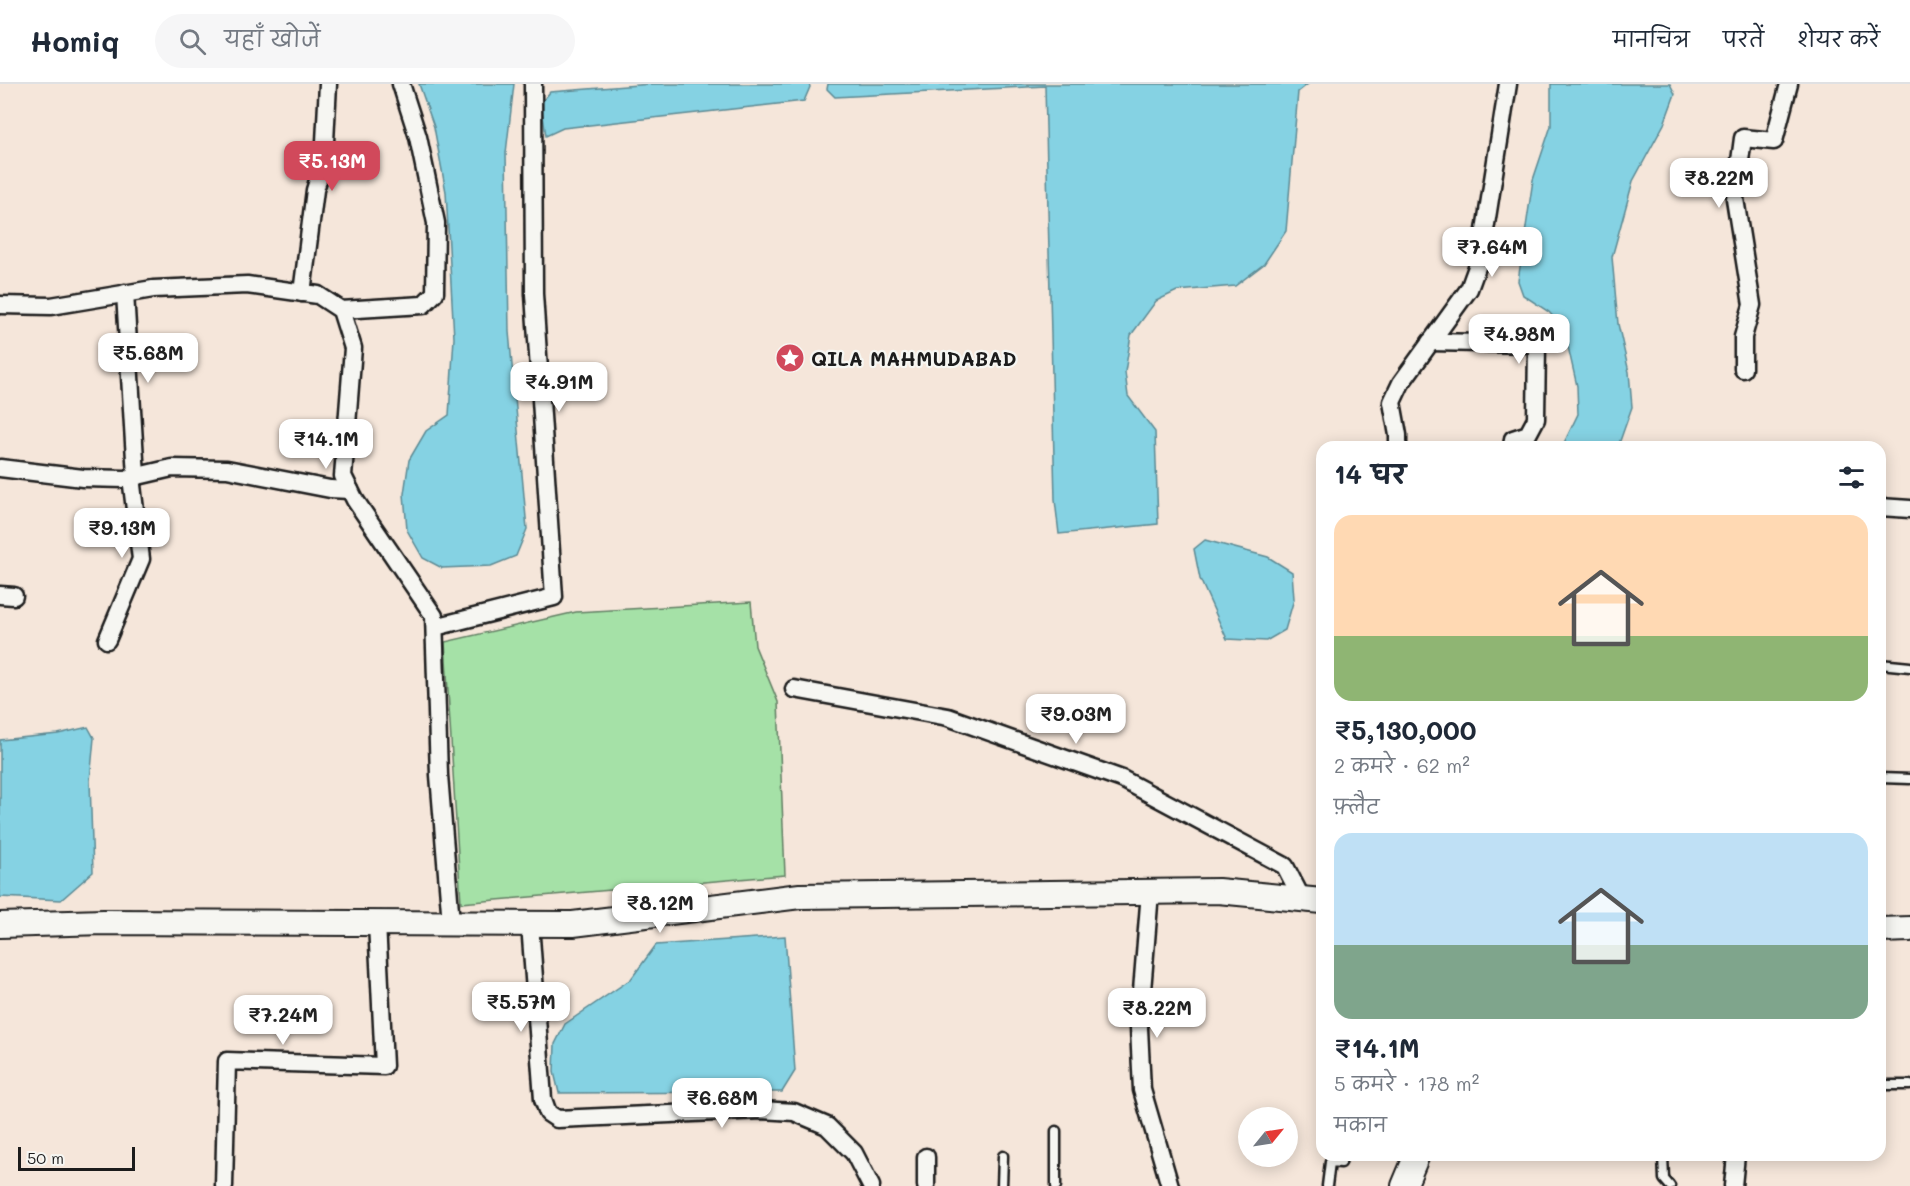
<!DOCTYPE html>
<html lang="hi">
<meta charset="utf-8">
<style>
:root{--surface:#fff;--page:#f6f6f7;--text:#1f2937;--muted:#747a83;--line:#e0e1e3;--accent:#d1495b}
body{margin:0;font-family:Mali,"Playpen Sans Deva",sans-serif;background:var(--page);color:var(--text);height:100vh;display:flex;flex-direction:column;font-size:22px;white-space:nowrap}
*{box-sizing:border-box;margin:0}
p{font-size:20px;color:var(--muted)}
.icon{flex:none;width:33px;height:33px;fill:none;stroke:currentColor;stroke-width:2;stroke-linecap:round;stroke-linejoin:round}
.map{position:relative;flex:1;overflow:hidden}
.side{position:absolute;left:1316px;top:357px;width:570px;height:720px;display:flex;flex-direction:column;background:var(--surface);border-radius:18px;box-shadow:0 3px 15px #0003}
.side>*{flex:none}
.needle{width:39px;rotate:60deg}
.tools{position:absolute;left:1238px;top:1023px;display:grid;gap:12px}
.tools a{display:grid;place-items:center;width:60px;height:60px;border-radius:50%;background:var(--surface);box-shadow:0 3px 15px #0003;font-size:30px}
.scale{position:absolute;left:18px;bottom:15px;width:117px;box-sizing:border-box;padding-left:6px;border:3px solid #1c1c1c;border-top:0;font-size:16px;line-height:21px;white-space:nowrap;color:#1c1c1c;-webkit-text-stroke:4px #f6f6f2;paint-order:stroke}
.price{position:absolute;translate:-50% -51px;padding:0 14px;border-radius:12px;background:#fff;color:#222;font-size:20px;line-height:39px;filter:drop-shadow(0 2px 3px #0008)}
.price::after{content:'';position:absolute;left:50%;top:36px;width:18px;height:14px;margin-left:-9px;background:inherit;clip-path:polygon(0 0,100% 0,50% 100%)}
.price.current{background:var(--accent);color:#fff}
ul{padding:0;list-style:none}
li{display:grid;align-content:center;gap:12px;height:318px;padding:0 18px}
li span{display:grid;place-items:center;height:186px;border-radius:18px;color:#555}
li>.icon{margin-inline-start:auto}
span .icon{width:108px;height:108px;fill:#fffc;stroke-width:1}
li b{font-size:26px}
h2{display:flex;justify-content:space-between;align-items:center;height:72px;padding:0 18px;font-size:26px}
header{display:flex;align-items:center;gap:36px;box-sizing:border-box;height:84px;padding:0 30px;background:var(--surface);border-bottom:2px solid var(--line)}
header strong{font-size:28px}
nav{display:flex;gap:33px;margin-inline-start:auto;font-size:21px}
.search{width:420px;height:54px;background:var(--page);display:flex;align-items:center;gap:15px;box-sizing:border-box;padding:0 21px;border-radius:33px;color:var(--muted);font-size:22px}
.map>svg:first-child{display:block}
.green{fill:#a5e1a7;stroke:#607e62;stroke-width:1.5}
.water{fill:#85d2e3;stroke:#5b8993;stroke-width:1.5}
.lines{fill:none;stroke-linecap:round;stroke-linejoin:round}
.lane-casing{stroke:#1c1c1c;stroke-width:13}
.street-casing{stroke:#1c1c1c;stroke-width:21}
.secondary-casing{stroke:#1c1c1c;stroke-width:28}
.lane{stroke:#f6f6f2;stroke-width:8}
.street{stroke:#f6f6f2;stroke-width:16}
.secondary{stroke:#f6f6f2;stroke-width:24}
.labels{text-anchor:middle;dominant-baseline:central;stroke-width:4.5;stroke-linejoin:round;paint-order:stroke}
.poi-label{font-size:20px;font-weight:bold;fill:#1c1c1c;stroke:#f6f6f2;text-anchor:start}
</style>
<header>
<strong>Homiq</strong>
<div class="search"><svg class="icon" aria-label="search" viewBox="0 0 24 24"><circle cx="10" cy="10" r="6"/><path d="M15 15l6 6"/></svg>यहाँ खोजें</div>
<nav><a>मानचित्र</a><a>परतें</a><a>शेयर करें</a></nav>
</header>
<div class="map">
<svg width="1910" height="1102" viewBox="0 0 1910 1102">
<rect width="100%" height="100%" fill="#f5e6da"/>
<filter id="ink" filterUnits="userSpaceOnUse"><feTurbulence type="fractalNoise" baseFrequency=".0167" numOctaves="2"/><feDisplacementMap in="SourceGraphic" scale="12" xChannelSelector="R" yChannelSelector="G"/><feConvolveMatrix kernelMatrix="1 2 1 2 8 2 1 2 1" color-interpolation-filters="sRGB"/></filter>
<g filter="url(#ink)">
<path class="green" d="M 751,518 L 755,562 L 778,618 L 785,791 L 461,819 L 445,558 L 576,528 Z"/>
<g class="water">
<path d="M 419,0 L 514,0 L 506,69 L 509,248 L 527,445 L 516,472 L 491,482 L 442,484 L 423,474 L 407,446 L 404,410 L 409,376 L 426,347 L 449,331 L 454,254 L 446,108 L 434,43 Z"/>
<path d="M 651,0 L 809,0 L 810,3 L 804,17 L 563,44 L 546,52 L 541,19 L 550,8 Z"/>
<path d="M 828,0 L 1308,0 L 1298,8 L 1286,147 L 1264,180 L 1235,202 L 1177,207 L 1156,217 L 1131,251 L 1125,288 L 1128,312 L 1155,348 L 1158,440 L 1059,450 L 1055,416 L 1045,2 L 835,13 L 827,5 Z"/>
<path d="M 1551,0 L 1670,0 L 1675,10 L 1664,40 L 1633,97 L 1612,173 L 1618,240 L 1629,288 L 1632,323 L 1620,357 L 1616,363 L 1562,363 L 1578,330 L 1577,302 L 1564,245 L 1549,228 L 1523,211 L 1518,197 L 1533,96 L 1551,42 Z"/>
<path d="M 1205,456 L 1268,473 L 1292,488 L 1294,515 L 1285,546 L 1266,557 L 1227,555 L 1200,495 L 1194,465 Z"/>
<path d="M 88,643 L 94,654 L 90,697 L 93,788 L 61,816 L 0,813 L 0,656 L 58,650 Z"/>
<path d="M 785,852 L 795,987 L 782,1008 L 559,1009 L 554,988 L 555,960 L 565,940 L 631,895 L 656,861 Z"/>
</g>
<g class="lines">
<g class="lane-casing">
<g id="lane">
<path d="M 1880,580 L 1910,583"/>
<path d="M 1880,694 L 1910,695"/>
<path d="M 1880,1001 L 1910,1001"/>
<path d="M 1056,1047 L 1056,1102"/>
<path d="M 1663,1071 L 1664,1095 L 1670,1102"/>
<path d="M 1002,1102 L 1003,1072"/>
<path d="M 1327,1102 L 1330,1078 L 1341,1079 L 1342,1071"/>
</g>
</g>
<g class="street-casing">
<g id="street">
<path d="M 125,209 L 136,392"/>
<path d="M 302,209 L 315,106 L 324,77 L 328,0"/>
<path d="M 0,221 L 51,222 L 153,205 L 247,201 L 318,211 L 341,226 L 353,264 L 343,392 L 355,416 L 434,532 L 439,691 L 451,839"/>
<path d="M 341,226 L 423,221 L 435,209 L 436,139 L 418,53 L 401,0"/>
<path d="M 1430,258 L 1537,260 L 1536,335 L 1528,350 L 1513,355 L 1512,363"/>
<path d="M 1743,285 L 1743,253 L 1752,221 L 1735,115 L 1743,54 L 1774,57 L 1789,0"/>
<path d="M 1398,363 L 1398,351 L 1392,318 L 1401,299 L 1469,205 L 1481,172 L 1508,0"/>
<path d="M 0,384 L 83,394 L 125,395 L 172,384 L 227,385 L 330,405 L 350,406"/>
<path d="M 1880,423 L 1910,425"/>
<path d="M 0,511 L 14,512"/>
<path d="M 435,543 L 554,513 L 534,210 L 533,0"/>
<path d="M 107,556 L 141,475 L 131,393"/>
<path d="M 794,605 L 948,633 L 1122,695 L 1285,782 L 1302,815"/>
<path d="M 1150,808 L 1139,944 L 1142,1006 L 1170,1102"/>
<path d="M 530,840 L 543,1015 L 548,1029 L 557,1035 L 761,1026 L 794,1028 L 827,1042 L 854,1069 L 871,1102"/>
<path d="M 926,1073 L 926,1102"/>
<path d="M 224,1102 L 227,977 L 384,982 L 377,839"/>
<path d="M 1733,1102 L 1736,1071"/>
</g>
</g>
<g class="secondary-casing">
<g id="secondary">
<path d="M 0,841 L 104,838 L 573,840 L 800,812 L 1218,807 L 1322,817"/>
<path d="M 1880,846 L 1910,845"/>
<path d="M 1404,1102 L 1417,1071"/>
</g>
</g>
<use href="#lane" class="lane"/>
<use href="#street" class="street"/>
<use href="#secondary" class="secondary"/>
</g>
</g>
<defs>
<g id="sight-disc" transform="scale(1.5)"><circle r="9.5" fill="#d1495b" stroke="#f6f6f2"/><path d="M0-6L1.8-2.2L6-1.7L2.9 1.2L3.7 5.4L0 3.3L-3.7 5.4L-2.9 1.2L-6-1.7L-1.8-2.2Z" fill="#fff"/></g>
</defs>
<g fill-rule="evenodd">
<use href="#sight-disc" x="790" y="274"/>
</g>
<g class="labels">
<g class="poi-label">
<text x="811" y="274">QILA MAHMUDABAD</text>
</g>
</g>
</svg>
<div class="tools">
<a><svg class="needle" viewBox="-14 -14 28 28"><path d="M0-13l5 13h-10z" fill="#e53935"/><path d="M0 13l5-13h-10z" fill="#747a83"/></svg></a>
</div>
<div class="scale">50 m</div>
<b class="price current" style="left:332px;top:108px">₹5.13M</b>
<b class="price" style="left:1719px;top:125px">₹8.22M</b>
<b class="price" style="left:1492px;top:194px">₹7.64M</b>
<b class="price" style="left:1519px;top:281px">₹4.98M</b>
<b class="price" style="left:148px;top:300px">₹5.68M</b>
<b class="price" style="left:559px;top:329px">₹4.91M</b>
<b class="price" style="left:326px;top:386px">₹14.1M</b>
<b class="price" style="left:122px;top:475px">₹9.13M</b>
<b class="price" style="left:1076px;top:661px">₹9.03M</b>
<b class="price" style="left:660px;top:850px">₹8.12M</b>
<b class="price" style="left:521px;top:949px">₹5.57M</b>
<b class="price" style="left:1157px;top:955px">₹8.22M</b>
<b class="price" style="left:283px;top:962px">₹7.24M</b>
<b class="price" style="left:722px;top:1045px">₹6.68M</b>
<section class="side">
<h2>14 घर<svg class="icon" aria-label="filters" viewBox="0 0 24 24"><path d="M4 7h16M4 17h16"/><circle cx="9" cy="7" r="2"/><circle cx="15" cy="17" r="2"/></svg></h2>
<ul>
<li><span style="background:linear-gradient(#ffd9b3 65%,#8fb573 0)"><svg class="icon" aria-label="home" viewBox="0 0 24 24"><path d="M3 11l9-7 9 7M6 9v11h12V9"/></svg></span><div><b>₹5,130,000</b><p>2 कमरे · 62 m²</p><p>फ़्लैट</p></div></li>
<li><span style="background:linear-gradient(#bfe0f5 60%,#7fa58c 0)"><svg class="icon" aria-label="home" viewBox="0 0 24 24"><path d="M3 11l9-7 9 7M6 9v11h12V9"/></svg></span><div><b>₹14.1M</b><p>5 कमरे · 178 m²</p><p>मकान</p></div></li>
</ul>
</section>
</div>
